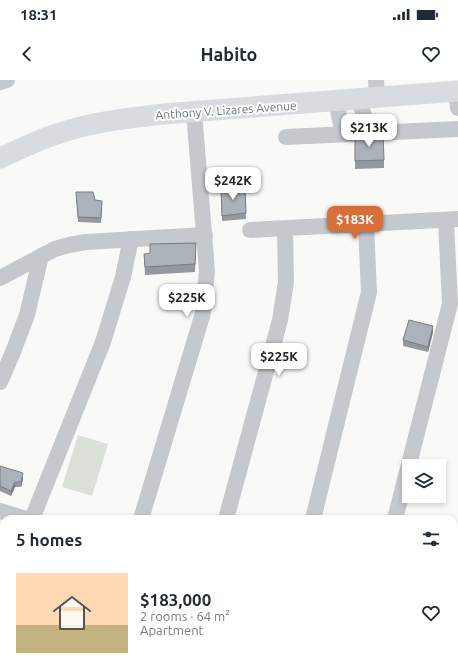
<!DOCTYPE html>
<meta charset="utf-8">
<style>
:root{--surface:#fff;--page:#f2f2f3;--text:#1f2937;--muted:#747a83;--accent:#d66f3a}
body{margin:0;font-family:Ubuntu,sans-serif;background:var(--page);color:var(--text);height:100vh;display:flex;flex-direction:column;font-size:15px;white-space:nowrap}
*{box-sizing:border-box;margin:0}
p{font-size:13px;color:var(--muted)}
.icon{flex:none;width:22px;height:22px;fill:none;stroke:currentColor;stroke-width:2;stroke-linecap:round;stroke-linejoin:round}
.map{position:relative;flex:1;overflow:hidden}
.drawer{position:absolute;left:0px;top:435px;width:458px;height:156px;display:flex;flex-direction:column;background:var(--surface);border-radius:12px 12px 0 0;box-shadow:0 2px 6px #0003}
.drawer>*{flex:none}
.controls{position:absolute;left:402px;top:379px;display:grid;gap:8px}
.controls a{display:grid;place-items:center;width:44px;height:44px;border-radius:0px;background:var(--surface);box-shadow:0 2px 6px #0003;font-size:20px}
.price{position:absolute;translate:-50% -34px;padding:0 9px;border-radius:8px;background:#fff;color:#222;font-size:13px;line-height:26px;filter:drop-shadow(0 1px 2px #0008)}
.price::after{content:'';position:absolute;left:50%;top:24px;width:12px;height:9px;margin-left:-6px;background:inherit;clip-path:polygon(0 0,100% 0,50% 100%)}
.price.active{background:var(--accent);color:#fff}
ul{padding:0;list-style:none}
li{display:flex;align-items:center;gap:12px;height:100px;padding:0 16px}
li span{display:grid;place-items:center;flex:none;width:112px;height:80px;border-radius:0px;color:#555}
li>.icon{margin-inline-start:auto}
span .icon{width:48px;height:48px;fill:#fffc;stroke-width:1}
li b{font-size:17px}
h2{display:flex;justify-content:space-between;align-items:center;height:48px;padding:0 16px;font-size:17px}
.status{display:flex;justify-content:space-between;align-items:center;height:28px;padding:0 20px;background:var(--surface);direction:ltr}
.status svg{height:11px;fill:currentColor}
header{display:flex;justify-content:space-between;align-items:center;height:52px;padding:0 16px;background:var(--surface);font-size:18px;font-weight:700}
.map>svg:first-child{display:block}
.green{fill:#dae0d8}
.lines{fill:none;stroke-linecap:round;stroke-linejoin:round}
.minor{stroke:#c5c8cc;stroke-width:16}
.major{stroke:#d8dbdf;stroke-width:21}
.wall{fill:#94999f}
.shaded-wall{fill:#787d82}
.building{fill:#acb2b9;stroke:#787d82}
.labels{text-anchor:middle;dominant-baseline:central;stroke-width:4;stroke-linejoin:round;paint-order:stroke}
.street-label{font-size:12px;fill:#6a7685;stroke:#fff}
</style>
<div class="status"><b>18:31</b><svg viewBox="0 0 49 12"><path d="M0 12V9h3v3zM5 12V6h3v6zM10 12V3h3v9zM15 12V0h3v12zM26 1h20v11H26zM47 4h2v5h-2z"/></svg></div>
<header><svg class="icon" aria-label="back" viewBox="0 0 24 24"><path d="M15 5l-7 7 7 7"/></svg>Habito<svg class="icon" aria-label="heart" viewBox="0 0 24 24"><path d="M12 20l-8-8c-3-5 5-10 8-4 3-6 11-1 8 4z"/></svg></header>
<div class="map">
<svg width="458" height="591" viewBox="0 0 458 591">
<rect width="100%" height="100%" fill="#f9f9f7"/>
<path class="green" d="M 78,355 L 108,364 L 92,416 L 62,407 Z"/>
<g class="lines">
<g class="minor">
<path d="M 376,0 L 377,18"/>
<path d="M 0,2 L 7,0"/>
<path d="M 456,11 L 458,28"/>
<path d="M 359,19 L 369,53"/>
<path d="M 336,21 L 343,54"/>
<path d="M 286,57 L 458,49"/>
<path d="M 250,150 L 458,139"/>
<path d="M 0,198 L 55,169 L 69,165 L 86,162 L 205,155"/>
<path d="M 0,302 L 13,272 L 27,235 L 41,176"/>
<path d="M 0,431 L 26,439"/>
<path d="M 32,439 L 103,262 L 123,197 L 131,159"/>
<path d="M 141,439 L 203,233 L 207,191 L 194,32"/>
<path d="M 226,439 L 280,240 L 286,202 L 285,149"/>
<path d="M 313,439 L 369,212 L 366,145"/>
<path d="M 395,439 L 450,224 L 446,141"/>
<path d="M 454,524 L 458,508"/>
<path d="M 0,573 L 4,568"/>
<path d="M 212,587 L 227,591"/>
<path d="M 54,591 L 56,587"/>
<path d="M 153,591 L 155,587"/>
</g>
<path class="major" d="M 0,78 C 19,70 37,60 57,54 C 91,42 128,38 163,34 L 458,11"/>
</g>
<g class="wall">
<path d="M 355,55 L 384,80 L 384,88 L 355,89 Z"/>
<path d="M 221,108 L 245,108 L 246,139 L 222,141 Z"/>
<path d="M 76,112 L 95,120 L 102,126 L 101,143 L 78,142 Z"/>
<path d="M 196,171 L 195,192 L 145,195 L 144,174 Z"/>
<path d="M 433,252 L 428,272 L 403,266 L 403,260 Z"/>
<path d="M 0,386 L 23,399 L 21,407 L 15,407 L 11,416 L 0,411 Z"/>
<path d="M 458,570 L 458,585 L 456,584 L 456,576 Z"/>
</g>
<g class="shaded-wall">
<path d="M 433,246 L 433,252 L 428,272 L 428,267 Z"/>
<path d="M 23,393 L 23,399 L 21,407 L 21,402 Z"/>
<path d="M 15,402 L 15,407 L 11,416 L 11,411 Z"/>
</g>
<g class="building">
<path d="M 383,54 L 384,80 L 355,81 L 355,55 Z"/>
<path d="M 221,108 L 245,108 L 246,133 L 222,136 Z"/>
<path d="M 76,112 L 93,112 L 95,120 L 102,121 L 101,138 L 78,137 Z"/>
<path d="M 196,163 L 195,184 L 145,187 L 144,174 L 150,173 L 150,164 Z"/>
<path d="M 409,240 L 433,246 L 428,267 L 403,260 Z"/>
<path d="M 0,386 L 23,393 L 21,402 L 15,402 L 11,411 L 0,406 Z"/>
<path d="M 458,570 L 458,577 L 456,576 Z"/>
</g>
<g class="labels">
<g class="street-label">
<text transform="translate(226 30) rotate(-4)">Anthony V. Lizares Avenue</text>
</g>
</g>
</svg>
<div class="controls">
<a><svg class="icon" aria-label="layers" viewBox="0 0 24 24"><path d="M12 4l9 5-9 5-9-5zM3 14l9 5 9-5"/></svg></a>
</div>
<b class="price" style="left:369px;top:68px">$213K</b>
<b class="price" style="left:233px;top:121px">$242K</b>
<b class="price active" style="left:355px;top:160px">$183K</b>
<b class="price" style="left:187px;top:238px">$225K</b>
<b class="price" style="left:279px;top:297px">$225K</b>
<section class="drawer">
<h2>5 homes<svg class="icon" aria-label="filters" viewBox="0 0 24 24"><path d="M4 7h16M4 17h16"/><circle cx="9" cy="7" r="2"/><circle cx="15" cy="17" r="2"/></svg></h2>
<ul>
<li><span style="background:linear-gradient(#ffd9b3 65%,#c2b280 0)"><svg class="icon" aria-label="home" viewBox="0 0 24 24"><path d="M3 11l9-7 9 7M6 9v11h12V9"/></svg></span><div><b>$183,000</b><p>2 rooms · 64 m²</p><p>Apartment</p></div><svg class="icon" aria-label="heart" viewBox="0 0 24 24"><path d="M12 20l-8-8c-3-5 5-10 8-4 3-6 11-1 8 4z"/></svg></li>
</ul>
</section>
</div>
